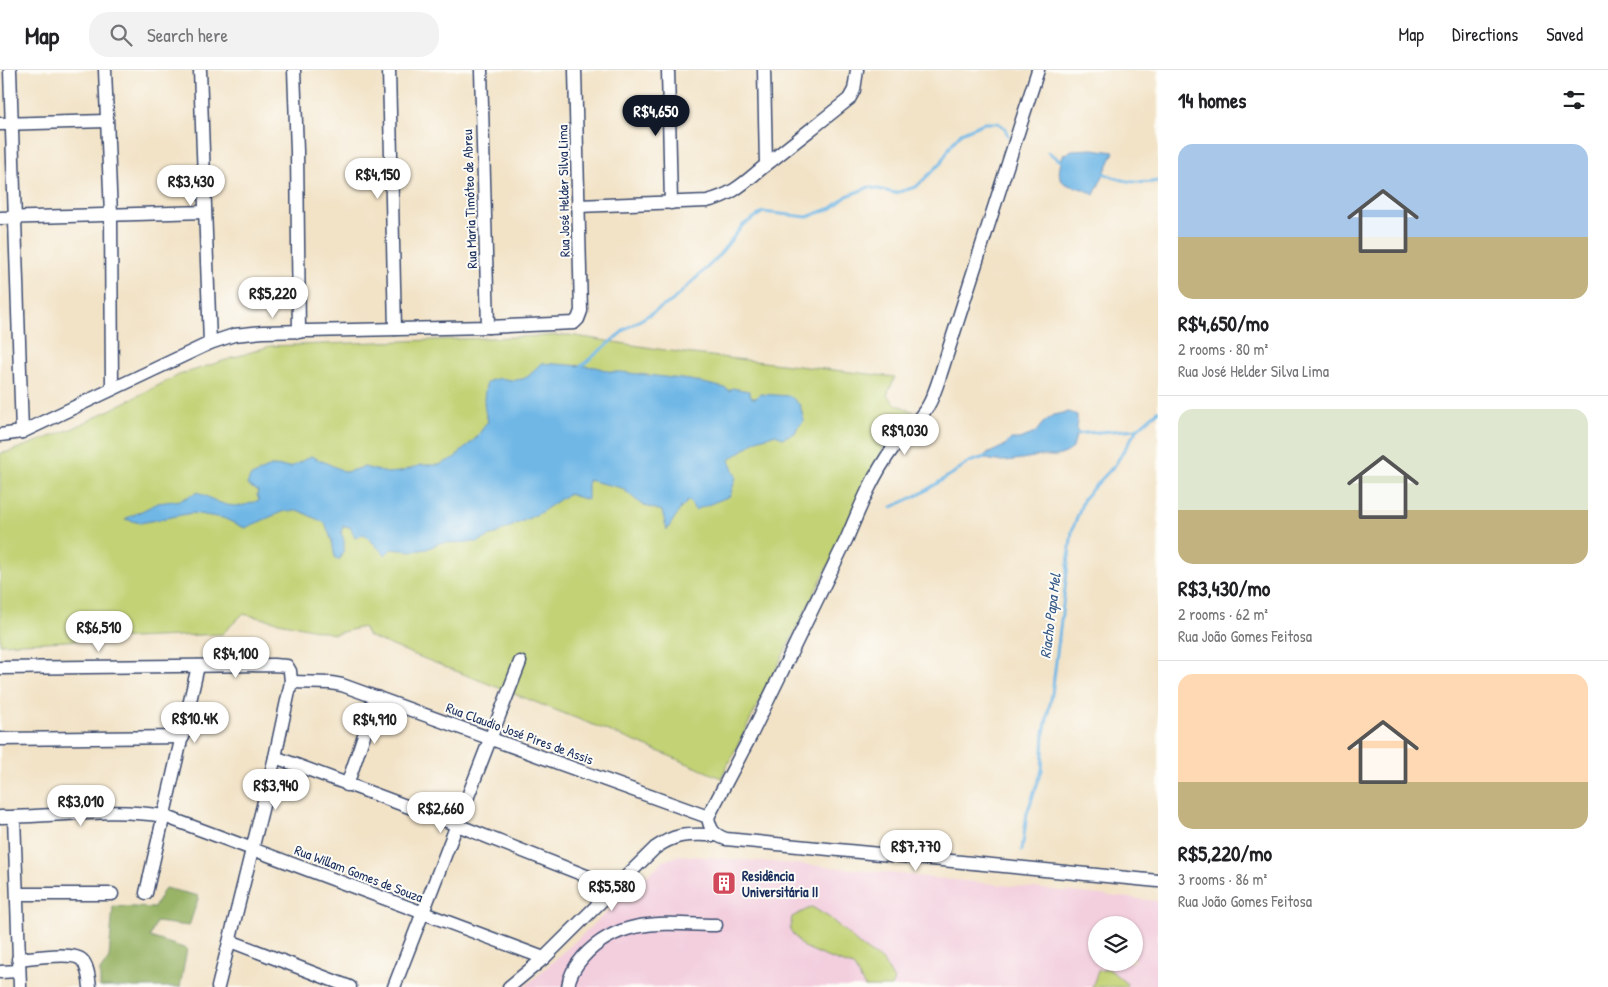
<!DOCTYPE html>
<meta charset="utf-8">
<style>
:root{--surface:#fff;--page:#f2f2f2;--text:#202124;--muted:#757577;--line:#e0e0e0;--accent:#111827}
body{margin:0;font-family:"Patrick Hand",sans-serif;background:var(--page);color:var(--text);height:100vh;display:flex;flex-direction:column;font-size:19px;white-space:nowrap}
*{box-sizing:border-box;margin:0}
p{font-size:16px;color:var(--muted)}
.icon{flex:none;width:28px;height:28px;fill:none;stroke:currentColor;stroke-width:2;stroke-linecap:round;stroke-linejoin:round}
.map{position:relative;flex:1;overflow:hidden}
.panel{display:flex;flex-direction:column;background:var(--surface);width:450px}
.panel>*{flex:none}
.fabs{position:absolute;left:1088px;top:846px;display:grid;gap:10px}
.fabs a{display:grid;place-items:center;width:55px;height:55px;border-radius:50%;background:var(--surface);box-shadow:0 1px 4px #0004;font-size:25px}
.price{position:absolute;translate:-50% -42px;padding:0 11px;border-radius:18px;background:#fff;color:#222;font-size:16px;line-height:32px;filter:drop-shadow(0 1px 2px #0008)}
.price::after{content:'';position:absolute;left:50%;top:30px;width:15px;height:11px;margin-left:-8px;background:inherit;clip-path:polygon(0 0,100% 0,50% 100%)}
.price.current{background:var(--accent);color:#fff}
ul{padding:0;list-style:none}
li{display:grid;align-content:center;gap:10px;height:265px;padding:0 20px}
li+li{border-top:1px solid var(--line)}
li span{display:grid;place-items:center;height:155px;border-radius:15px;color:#555}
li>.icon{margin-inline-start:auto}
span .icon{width:90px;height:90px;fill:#fffc;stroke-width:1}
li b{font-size:21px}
h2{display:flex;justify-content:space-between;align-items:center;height:60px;padding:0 20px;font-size:21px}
header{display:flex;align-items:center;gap:30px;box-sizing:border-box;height:70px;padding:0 25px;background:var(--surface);border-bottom:1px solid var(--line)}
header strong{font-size:24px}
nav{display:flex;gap:28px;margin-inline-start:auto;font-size:18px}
.search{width:350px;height:45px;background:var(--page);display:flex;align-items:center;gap:12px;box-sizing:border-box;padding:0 18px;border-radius:20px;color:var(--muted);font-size:19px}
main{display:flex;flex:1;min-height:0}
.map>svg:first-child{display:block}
.built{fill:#f3cfde;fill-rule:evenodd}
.green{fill:#c2d274;stroke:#6e8069}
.forest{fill:#99b466;stroke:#5a7262}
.water{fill:#6fb7e6;stroke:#4573a2}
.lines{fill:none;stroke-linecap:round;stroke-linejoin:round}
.stream{stroke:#6fb7e6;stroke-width:3}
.minor-casing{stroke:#3b4a6e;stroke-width:15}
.minor{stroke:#fff;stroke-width:12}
.labels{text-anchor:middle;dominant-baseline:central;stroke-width:4;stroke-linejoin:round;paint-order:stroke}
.street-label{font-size:14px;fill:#1b2f5e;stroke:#fdfcf7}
.poi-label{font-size:14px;font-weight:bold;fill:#1b2f5e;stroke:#fdfcf7;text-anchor:start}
.water-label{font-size:15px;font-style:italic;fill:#345887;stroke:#fdfcf7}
</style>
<header>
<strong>Map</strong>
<div class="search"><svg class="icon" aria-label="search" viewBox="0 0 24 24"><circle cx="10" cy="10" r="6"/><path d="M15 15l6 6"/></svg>Search here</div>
<nav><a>Map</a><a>Directions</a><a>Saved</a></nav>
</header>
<main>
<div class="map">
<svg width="1158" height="917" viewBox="0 0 1158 917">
<rect width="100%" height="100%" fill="#fdfcf7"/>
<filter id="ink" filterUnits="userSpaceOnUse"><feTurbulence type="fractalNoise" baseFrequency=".02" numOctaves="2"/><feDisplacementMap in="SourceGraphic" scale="10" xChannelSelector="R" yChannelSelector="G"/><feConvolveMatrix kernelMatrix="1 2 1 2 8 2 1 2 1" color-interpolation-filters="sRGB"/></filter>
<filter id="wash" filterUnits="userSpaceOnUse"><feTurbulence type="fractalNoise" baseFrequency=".0096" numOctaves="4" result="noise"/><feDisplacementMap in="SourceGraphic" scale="20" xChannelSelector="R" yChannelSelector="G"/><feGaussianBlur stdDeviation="1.12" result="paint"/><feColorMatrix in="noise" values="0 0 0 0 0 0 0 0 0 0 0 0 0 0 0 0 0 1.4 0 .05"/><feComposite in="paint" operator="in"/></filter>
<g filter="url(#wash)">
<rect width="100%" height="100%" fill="#f2e3c7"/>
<path class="built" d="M 679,785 L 822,796 L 1158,831 L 1158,917 L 525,917 L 663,791 ZM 1096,855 L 1134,855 L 1134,892 L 1096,892 Z"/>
<g class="green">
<path d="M 569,265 L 684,283 L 895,307 L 887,325 L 896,334 L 914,342 L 887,370 L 832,488 L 721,708 C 605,657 485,614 368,566 L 363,557 L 334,564 L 243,544 L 222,564 L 0,574 L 0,383 L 8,382 L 74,358 L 179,305 L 270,276 Z"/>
<path d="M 812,837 L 830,848 L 863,878 L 883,891 L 894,910 L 891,917 L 865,917 L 853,896 L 829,888 L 802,876 L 790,860 L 792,847 Z"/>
<path d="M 1109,899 L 1127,914 L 1126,917 L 1092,917 L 1098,901 Z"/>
</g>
<path class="forest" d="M 165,818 L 199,826 L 189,856 L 156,852 L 150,867 L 187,879 L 180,917 L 100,917 L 100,901 L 109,888 L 113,836 L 154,838 Z"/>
<g class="water">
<path d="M 1093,79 L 1114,82 L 1094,125 C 1074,110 1050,124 1063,85 L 1072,80 Z"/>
<path d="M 541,293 L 596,297 L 611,302 L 621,302 L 690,310 L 725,318 L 730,321 L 732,318 L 749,321 L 752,328 L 756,328 L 760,324 L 790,326 L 800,335 L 804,351 L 797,358 L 795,363 L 782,368 L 776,364 L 757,370 L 729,390 L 736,407 L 730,426 L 695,440 L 689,430 L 681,438 L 667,460 L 662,441 L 642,435 L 622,418 L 588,410 L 588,430 L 568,424 L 540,443 L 478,472 L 439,473 L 427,479 L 413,481 L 391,479 L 385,485 L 364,464 L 355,468 L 350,457 L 343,456 L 341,463 C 347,473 344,481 339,490 L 335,488 L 332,471 L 325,453 L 300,441 L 284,441 L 245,458 L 223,448 L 192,443 L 140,453 L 125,449 L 158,433 L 181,430 L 198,422 C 221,434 233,442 259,430 L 257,425 L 258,421 L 247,415 L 250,407 L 271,396 L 291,397 L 311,386 L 346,402 L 364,397 L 387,403 L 400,402 L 421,395 L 439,395 L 454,388 L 476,368 L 488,351 C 483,338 483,326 487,312 C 505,304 506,313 522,309 C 529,308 536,298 541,293 Z"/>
<path d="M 1069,342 L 1077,345 L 1077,361 L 1073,378 C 1070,380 1067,383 1063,384 C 1055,388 1048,385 1040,386 C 1024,388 999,395 985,388 L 985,385 L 1004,376 L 1011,369 L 1020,369 L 1035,363 L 1042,354 L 1053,345 Z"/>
</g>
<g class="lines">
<g class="stream">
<path d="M 1048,82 L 1064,93"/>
<path d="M 1101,102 C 1119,111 1138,115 1158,111"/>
<path d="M 579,298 L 627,258 L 672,231 L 715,190 L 743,155 L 763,142 L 807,147 L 832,138 L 847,126 L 869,117 L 895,123 L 916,117 L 941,93 L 951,75 L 961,63 L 984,53 L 998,53 L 1005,58 L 1008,66"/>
<path d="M 1074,364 L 1137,359"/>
<path d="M 892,437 L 920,424 L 952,404 L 969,392 L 988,386"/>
<path d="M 1022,780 L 1027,743 L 1042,700 L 1044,663 L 1052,624 L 1072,461 L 1084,428 L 1115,395 L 1137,359 L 1158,341"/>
</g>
</g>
</g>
<g filter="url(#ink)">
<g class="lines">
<g class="minor-casing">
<g id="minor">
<path d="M 10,0 L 22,362"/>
<path d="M 105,0 L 111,145 L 112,319"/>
<path d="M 200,0 L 210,273"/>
<path d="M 294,0 L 297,81 L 299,262"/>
<path d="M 389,0 L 395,259"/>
<path d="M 481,0 L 488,257"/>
<path d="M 668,0 L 671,133"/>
<path d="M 764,0 L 766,94"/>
<path d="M 1038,0 L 942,300 C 938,312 934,326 928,336 C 918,352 904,364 893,378 C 873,405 860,437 847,468 L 750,667 L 708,747 C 710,760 714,765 726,769 L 1158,811"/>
<path d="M 0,54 L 106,51"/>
<path d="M 578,136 L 707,131 C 738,123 747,109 771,91 C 797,70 823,50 849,29 L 854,20 L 857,0"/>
<path d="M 0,148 L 205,142"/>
<path d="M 0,365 L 22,362 L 210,273 L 234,265 L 263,262 L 488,257 L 574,253 L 578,249 L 581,241 L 575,0"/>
<path d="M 0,598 L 273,595 L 287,596 L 290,601 L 291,612 L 275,687 L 218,917"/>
<path d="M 291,612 L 331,613 L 342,615 L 708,747"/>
<path d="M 0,669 L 183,667"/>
<path d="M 275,687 L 457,755 L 617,818"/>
<path d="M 347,715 L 377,627"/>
<path d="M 0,747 C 55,747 110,737 164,746 L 544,888"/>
<path d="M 14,747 L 20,917"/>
<path d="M 146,823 L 198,596"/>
<path d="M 18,824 L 112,824"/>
<path d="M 230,871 L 350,917"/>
<path d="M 18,889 C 32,888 73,881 82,890 C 88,896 89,909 90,917"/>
<path d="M 0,902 L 19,901"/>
<path d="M 394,917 L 520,592"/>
<path d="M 509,917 L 544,888 L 655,778 C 678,762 689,765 716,765"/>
<path d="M 568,917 C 569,905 576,895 583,887 C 620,846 667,854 716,855"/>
</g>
</g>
<use href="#minor" class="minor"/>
</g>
</g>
<defs>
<g id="building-square" transform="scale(1.25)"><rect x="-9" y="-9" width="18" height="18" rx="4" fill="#d1495b" stroke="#fdfcf7"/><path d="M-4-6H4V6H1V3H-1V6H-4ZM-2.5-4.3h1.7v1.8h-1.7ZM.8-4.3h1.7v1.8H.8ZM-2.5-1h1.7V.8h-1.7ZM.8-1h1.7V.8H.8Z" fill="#fff"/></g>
</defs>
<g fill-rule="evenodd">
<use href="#building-square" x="724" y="813"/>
</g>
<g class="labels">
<g class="street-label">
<text transform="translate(563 121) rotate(-91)">Rua José Helder Silva Lima</text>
<text transform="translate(469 129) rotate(-92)">Rua Maria Timóteo de Abreu</text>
<text transform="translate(520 663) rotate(20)">Rua Claudio José Pires de Assis</text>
<text transform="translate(359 803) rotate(21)">Rua Willam Gomes de Souza</text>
</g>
<g class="poi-label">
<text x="742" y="805">Residência<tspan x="742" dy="16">Universitária II</tspan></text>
</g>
<g class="water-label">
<text transform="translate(1050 546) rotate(-83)">Riacho Papa Mel</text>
</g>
</g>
</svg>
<div class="fabs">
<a><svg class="icon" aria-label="layers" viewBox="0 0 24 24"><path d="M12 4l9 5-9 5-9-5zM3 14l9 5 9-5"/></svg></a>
</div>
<b class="price current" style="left:656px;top:67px">R$4,650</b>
<b class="price" style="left:378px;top:130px">R$4,150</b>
<b class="price" style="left:191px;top:137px">R$3,430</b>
<b class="price" style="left:273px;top:249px">R$5,220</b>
<b class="price" style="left:905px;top:386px">R$9,030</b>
<b class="price" style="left:99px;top:583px">R$6,510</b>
<b class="price" style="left:236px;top:609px">R$4,100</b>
<b class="price" style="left:195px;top:674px">R$10.4K</b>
<b class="price" style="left:375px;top:675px">R$4,910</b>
<b class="price" style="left:276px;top:741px">R$3,940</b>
<b class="price" style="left:81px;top:757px">R$3,010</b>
<b class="price" style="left:441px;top:764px">R$2,660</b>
<b class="price" style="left:916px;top:802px">R$7,770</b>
<b class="price" style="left:612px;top:842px">R$5,580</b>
</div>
<section class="panel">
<h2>14 homes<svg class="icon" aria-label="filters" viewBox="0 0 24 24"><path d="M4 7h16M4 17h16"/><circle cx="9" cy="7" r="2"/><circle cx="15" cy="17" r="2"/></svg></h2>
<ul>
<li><span style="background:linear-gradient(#a9c7e8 60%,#c2b280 0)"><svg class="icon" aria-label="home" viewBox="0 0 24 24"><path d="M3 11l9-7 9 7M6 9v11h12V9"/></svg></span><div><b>R$4,650/mo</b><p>2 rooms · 80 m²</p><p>Rua José Helder Silva Lima</p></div></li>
<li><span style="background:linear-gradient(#dfe7d0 65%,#c2b280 0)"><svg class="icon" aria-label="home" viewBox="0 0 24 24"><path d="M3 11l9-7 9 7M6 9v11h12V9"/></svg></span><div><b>R$3,430/mo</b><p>2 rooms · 62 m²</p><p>Rua João Gomes Feitosa</p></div></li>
<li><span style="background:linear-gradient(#ffd9b3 70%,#c2b280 0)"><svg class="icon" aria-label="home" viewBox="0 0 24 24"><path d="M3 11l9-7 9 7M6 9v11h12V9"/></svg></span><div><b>R$5,220/mo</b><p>3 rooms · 86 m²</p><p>Rua João Gomes Feitosa</p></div></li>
</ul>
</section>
</main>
